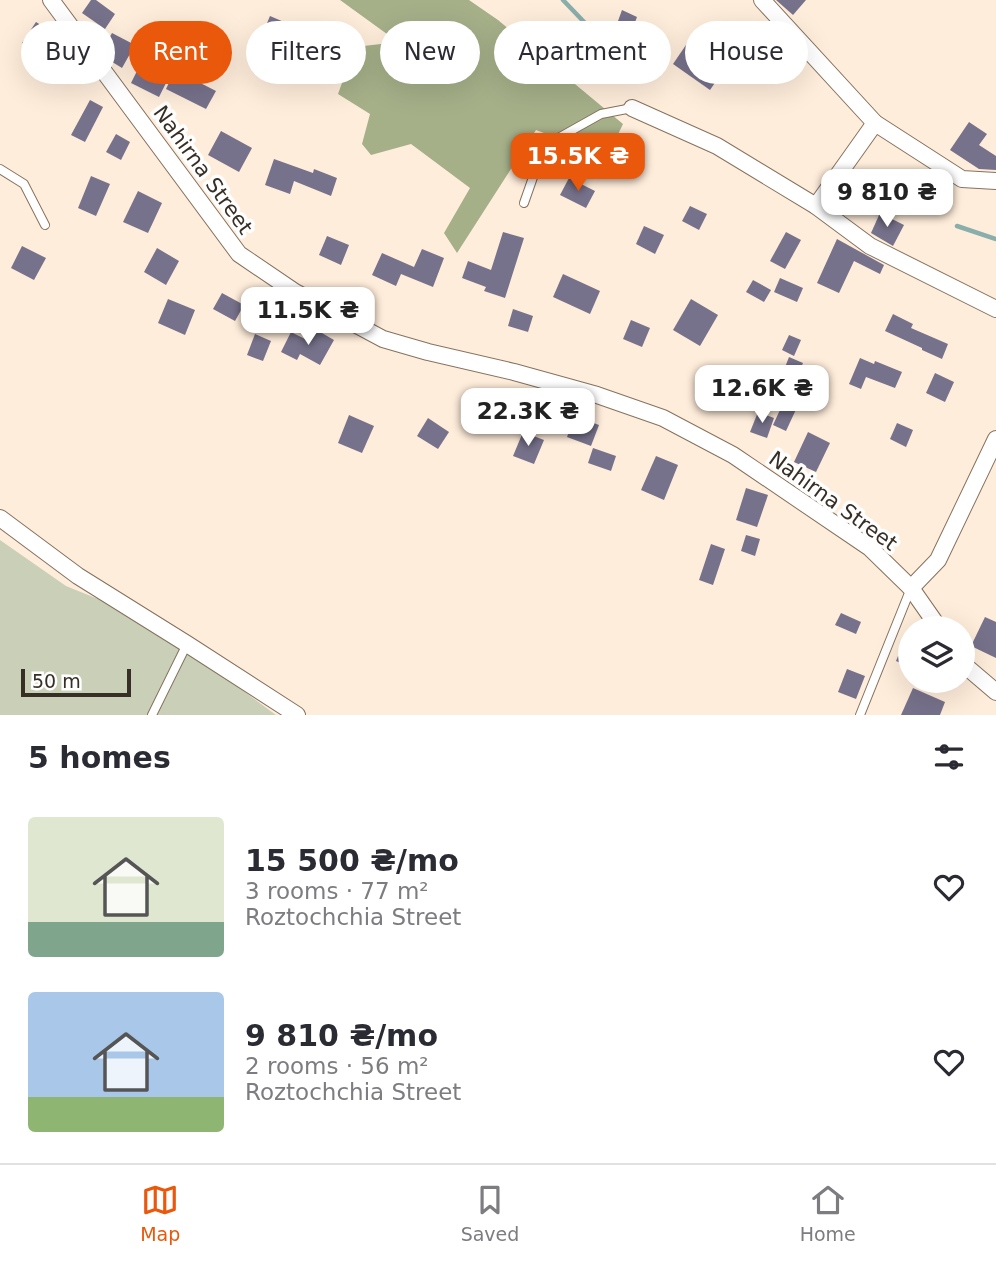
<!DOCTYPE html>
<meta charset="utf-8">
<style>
:root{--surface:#fff;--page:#f2f2f3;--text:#2b2b33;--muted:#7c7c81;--line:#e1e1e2;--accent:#ea580c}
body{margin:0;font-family:"DejaVu Sans",sans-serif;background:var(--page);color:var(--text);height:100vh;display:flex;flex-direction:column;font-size:26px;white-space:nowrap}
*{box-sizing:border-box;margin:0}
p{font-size:23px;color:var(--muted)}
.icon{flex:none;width:38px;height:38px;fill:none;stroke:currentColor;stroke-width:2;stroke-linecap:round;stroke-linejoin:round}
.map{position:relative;height:715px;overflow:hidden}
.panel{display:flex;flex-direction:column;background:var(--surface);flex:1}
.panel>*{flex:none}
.hud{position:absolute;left:21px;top:21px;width:956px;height:63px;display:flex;gap:14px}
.tools{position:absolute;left:898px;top:616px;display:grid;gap:14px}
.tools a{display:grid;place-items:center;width:77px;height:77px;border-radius:50%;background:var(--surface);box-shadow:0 7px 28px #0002;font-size:35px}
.scale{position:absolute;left:21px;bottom:18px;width:110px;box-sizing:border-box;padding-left:7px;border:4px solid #372f26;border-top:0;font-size:19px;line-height:24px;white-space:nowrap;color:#372f26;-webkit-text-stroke:5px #fdfefd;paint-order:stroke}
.price{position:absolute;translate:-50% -60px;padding:0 16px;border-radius:14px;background:#fff;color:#222;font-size:23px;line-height:46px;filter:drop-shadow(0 2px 4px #0008)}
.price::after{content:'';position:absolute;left:50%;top:42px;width:21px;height:16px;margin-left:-10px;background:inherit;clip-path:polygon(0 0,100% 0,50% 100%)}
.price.on{background:var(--accent);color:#fff}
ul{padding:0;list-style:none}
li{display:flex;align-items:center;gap:21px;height:175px;padding:0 28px}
li span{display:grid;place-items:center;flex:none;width:196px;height:140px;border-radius:7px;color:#555}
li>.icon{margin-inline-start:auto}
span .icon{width:84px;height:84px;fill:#fffc;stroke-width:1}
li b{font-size:30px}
h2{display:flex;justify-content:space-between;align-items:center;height:84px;padding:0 28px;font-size:30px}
.chip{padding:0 24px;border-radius:32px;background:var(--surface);box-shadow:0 7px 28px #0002;font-size:24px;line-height:63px}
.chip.on{background:var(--accent);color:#fff}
.dock{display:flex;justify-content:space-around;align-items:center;height:98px;border-top:2px solid var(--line);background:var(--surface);font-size:19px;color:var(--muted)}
.dock a{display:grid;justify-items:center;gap:4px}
.dock .on{color:var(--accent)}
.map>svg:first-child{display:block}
.green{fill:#c9d0b7}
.forest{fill:#a5b089}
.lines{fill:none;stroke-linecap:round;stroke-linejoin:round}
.stream{stroke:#8aaeac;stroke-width:4.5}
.building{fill:#77728b}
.lane-casing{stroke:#86725e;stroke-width:10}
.street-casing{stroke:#86725e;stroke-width:18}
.lane{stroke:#fff;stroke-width:8}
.street{stroke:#fff;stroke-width:16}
.labels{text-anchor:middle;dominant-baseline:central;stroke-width:7;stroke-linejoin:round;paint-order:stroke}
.street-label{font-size:21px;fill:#372f26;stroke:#fdfefd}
</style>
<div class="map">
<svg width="996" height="715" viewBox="0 0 996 715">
<rect width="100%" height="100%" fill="#ffeddb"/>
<path class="green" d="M 0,540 L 66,586 L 145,618 L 276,715 L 0,715 Z"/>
<path class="forest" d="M 340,0 L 469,0 L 498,20 L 623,124 L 607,157 L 536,130 L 457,253 L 444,233 L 470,188 L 411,144 L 371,155 L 362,144 L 370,114 L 338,94 L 355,47 L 398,42 Z"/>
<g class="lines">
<g class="stream">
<path d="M 563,0 L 585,23 L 605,38"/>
<path d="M 957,226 L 996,239"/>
</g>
</g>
<g class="building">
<path d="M 91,0 L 96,0 L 115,14 L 105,29 L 82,13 Z"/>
<path d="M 776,0 L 806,0 L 793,15 Z"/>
<path d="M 622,10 L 637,17 L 629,38 L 614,32 Z"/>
<path d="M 270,16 L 284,22 L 276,41 L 262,35 Z"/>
<path d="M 36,22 L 53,33 L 40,55 L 22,43 Z"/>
<path d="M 112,33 L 135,45 L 122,68 L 109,60 L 102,51 Z"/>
<path d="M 688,42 L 725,68 L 710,90 L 673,64 Z"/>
<path d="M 140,65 L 168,79 L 159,97 L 131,83 Z"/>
<path d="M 175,70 L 216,91 L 206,109 L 166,89 Z"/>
<path d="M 90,100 L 103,107 L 85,142 L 71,135 Z"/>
<path d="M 969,122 L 987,134 L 979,145 L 996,156 L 996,170 L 979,169 L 950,150 Z"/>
<path d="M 221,131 L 252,148 L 239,172 L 208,155 Z"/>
<path d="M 116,134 L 130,142 L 121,160 L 106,152 Z"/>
<path d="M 274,159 L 313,173 L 314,169 L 337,178 L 331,196 L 294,181 L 290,194 L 265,185 Z"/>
<path d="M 91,176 L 110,184 L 96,216 L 78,208 Z"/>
<path d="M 569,178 L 595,191 L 586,208 L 560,195 Z"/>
<path d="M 138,191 L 162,203 L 148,233 L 123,222 Z"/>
<path d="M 690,206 L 707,214 L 699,230 L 682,221 Z"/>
<path d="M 880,213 L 904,225 L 893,246 L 871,233 Z"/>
<path d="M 644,226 L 664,235 L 655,254 L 636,244 Z"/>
<path d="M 503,232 L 524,238 L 505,298 L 484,291 L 486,287 L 462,278 L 468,261 L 491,270 Z"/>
<path d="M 786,232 L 801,240 L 785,269 L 770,261 Z"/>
<path d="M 327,236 L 349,245 L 341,265 L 319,255 Z"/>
<path d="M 837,239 L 884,265 L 880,274 L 854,261 L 839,293 L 817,283 Z"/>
<path d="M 22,246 L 46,258 L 34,280 L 11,268 Z"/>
<path d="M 157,248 L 179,261 L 166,285 L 144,272 Z"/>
<path d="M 422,249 L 444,258 L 433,287 L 401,274 L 396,286 L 372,275 L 382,253 L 414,267 Z"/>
<path d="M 563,274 L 600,291 L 590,314 L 553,297 Z"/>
<path d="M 780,278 L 803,288 L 797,302 L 774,292 Z"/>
<path d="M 753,280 L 771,290 L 764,302 L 746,292 Z"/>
<path d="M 222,293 L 244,305 L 235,321 L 213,309 Z"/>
<path d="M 168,299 L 195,310 L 185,335 L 158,323 Z"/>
<path d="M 691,299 L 718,315 L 700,346 L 673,330 Z"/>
<path d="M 513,309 L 533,316 L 528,332 L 508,326 Z"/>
<path d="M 893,314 L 913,324 L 911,328 L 948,344 L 942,359 L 922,350 L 922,348 L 885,331 Z"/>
<path d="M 631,320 L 650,328 L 642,347 L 623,339 Z"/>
<path d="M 315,329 L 334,340 L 320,365 L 300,354 L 297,360 L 281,352 L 291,332 L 309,341 Z"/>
<path d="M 255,334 L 271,341 L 263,361 L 247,355 Z"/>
<path d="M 789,335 L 801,340 L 794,356 L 782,350 Z"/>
<path d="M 789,357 L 803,363 L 796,380 L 782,375 Z"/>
<path d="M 860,358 L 874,364 L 875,361 L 902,372 L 895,388 L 866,377 L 861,389 L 849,384 Z"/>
<path d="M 733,371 L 755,380 L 744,406 L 722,396 Z"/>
<path d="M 935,373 L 954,382 L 945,402 L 926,393 Z"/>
<path d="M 476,390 L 496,397 L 490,413 L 471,406 Z"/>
<path d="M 786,397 L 799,403 L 786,431 L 773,425 Z"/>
<path d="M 758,412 L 774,418 L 767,438 L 750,432 Z"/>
<path d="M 349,415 L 374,426 L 362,453 L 338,443 Z"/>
<path d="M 575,416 L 599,425 L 591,446 L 567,437 Z"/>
<path d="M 428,418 L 449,432 L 438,449 L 417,436 Z"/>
<path d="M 897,423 L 913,430 L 906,447 L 890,439 Z"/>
<path d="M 523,432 L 544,440 L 534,464 L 513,456 Z"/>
<path d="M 808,432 L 830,443 L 816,472 L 794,462 Z"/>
<path d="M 593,448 L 616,456 L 611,471 L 588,463 Z"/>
<path d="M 656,456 L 678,465 L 664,500 L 641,490 Z"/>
<path d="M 746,488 L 768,495 L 757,527 L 736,520 Z"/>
<path d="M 746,535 L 760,539 L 755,556 L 741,551 Z"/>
<path d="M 711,544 L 725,549 L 713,585 L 699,580 Z"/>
<path d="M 841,613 L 861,622 L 856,634 L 835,625 Z"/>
<path d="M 985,617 L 996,622 L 996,658 L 971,646 Z"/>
<path d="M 910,627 L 910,667 L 896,661 Z"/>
<path d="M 847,669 L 865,676 L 856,699 L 838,692 Z"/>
<path d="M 913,688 L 945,702 L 940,715 L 901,715 Z"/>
</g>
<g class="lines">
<g class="lane-casing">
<g id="lane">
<path d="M 0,169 L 24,184 L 45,225"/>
<path d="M 524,203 L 544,146 L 601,114 L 632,108"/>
<path d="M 152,715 L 187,644"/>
<path d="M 860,715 L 911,588"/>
</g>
</g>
<g class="street-casing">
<g id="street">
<path d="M 51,0 L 239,254 L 295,292 L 383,339 L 428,352 L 514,372 L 597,395 L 663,418 L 733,455 L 870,548 L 911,588 L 939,628"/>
<path d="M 762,0 L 875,123 L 962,179 L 996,181"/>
<path d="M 632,108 L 717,146 L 816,206 L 870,246 L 996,309"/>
<path d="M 816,206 L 875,123"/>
<path d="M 0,518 L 78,576 L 187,644 L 297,715"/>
<path d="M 911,588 L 938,560 L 996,439"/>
<path d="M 962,663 L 996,692"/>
</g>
</g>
<use href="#lane" class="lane"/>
<use href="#street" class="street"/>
</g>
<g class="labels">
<g class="street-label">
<text transform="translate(203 170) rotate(54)">Nahirna Street</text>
<text transform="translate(833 501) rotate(36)">Nahirna Street</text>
</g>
</g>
</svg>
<div class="tools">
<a><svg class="icon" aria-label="layers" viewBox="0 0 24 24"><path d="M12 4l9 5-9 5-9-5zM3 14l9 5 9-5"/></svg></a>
</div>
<div class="scale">50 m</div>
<b class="price on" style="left:578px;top:193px">15.5K ₴</b>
<b class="price" style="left:887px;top:229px">9 810 ₴</b>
<b class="price" style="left:308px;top:347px">11.5K ₴</b>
<b class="price" style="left:762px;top:425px">12.6K ₴</b>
<b class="price" style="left:528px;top:448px">22.3K ₴</b>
<div class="hud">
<a class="chip">Buy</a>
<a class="chip on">Rent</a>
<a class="chip">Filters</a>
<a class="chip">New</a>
<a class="chip">Apartment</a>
<a class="chip">House</a>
</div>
</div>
<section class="panel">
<h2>5 homes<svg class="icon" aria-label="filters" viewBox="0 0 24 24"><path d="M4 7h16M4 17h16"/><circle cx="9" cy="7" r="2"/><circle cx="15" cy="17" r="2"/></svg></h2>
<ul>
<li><span style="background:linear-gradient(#dfe7d0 75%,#7fa58c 0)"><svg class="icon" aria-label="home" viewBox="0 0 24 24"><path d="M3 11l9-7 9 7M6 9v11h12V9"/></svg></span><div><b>15 500 ₴/mo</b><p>3 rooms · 77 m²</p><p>Roztochchia Street</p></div><svg class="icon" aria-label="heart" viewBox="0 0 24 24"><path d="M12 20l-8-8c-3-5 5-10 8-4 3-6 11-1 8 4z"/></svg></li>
<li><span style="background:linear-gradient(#a9c7e8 75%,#8fb573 0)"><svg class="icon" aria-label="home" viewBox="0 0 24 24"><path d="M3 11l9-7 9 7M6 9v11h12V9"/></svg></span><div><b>9 810 ₴/mo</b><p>2 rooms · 56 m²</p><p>Roztochchia Street</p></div><svg class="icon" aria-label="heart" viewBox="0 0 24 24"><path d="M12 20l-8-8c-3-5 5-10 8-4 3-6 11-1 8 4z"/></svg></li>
</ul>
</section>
<nav class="dock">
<a class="on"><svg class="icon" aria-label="map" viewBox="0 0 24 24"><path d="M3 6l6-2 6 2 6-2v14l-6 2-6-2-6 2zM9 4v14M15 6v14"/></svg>Map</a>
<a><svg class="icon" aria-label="saved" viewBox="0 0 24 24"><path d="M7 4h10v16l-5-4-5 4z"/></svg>Saved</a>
<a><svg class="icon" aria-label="home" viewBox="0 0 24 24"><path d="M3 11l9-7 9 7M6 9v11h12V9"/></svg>Home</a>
</nav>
